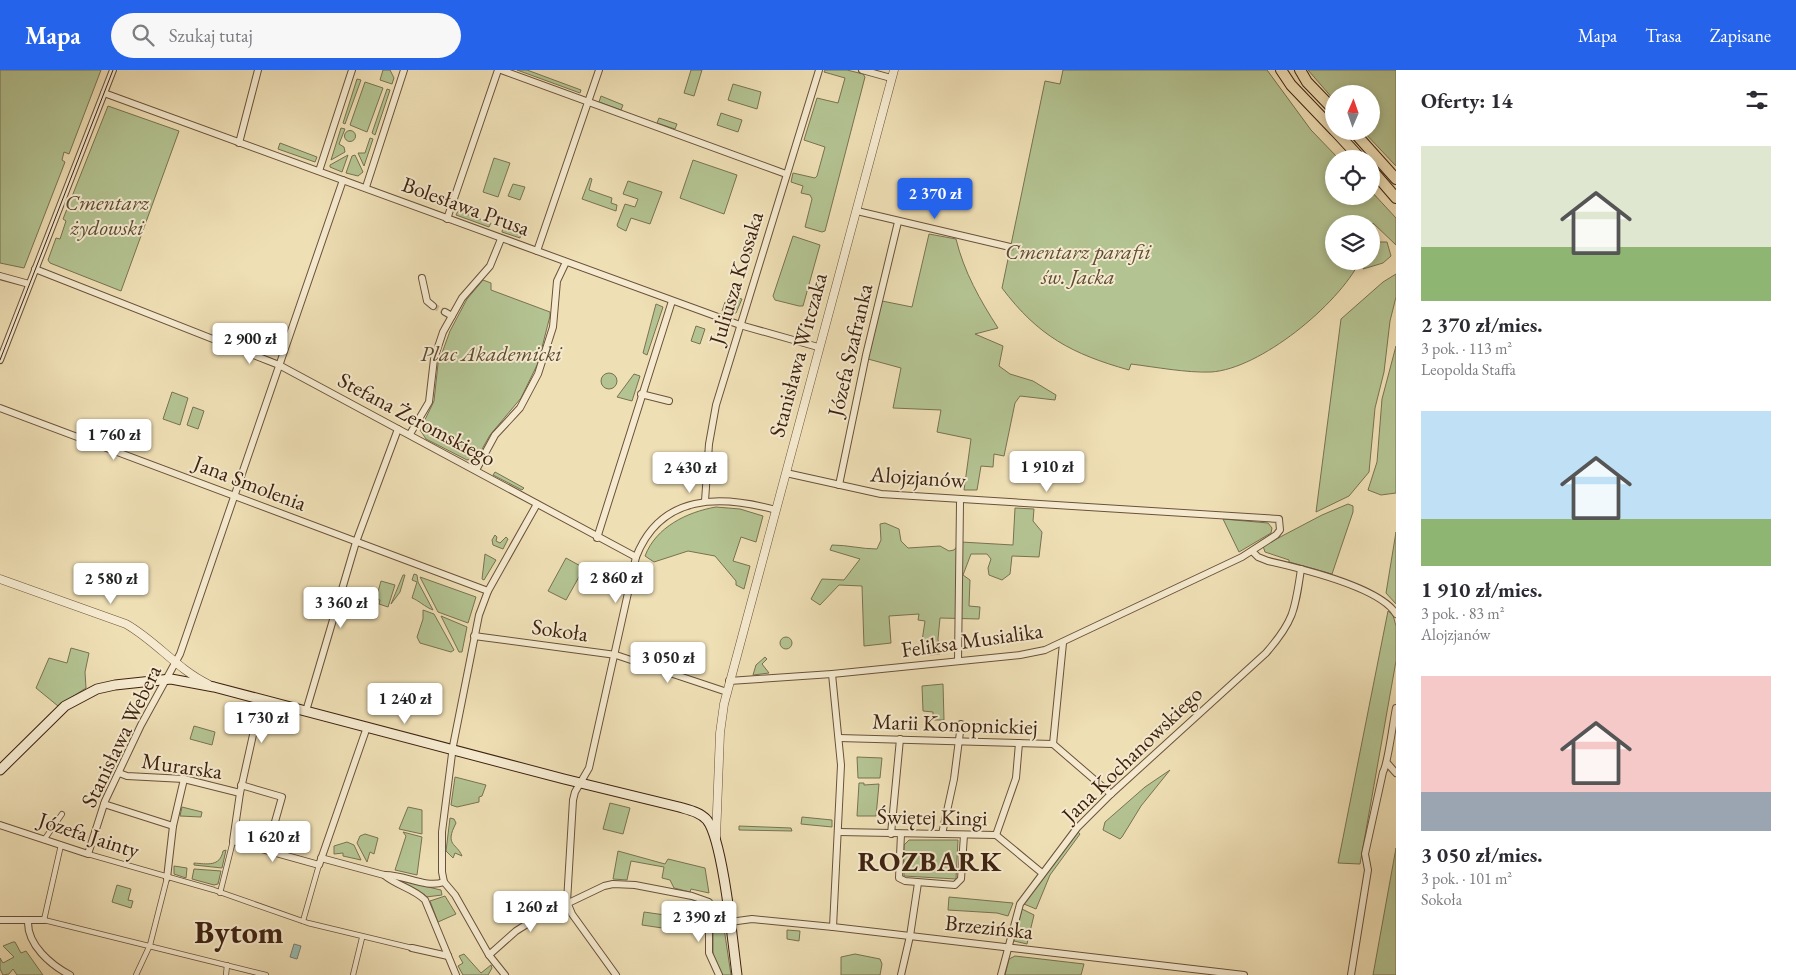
<!DOCTYPE html>
<html lang="pl">
<meta charset="utf-8">
<style>
:root{--surface:#fff;--page:#f7f7f7;--text:#2b2b33;--muted:#7c7c81;--accent:#2563eb}
body{margin:0;font-family:"EB Garamond",serif;background:var(--page);color:var(--text);height:100vh;display:flex;flex-direction:column;font-size:19px;white-space:nowrap}
*{box-sizing:border-box;margin:0}
p{font-size:16px;color:var(--muted)}
.icon{flex:none;width:28px;height:28px;fill:none;stroke:currentColor;stroke-width:2;stroke-linecap:round;stroke-linejoin:round}
.map{position:relative;flex:1;overflow:hidden}
.sheet{display:flex;flex-direction:column;background:var(--surface);width:400px}
.sheet>*{flex:none}
.needle{width:32px;rotate:2deg}
.tools{position:absolute;left:1325px;top:15px;display:grid;gap:10px}
.tools a{display:grid;place-items:center;width:55px;height:55px;border-radius:50%;background:var(--surface);box-shadow:0 2px 8px #0003;font-size:25px}
.price{position:absolute;translate:-50% -42px;padding:0 11px;border-radius:5px;background:#fff;color:#222;font-size:16px;line-height:32px;filter:drop-shadow(0 1px 2px #0008)}
.price::after{content:'';position:absolute;left:50%;top:30px;width:15px;height:11px;margin-left:-8px;background:inherit;clip-path:polygon(0 0,100% 0,50% 100%)}
.price.current{background:var(--accent);color:#fff}
ul{padding:0;list-style:none}
li{display:grid;align-content:center;gap:10px;height:265px;padding:0 25px}
li span{display:grid;place-items:center;height:155px;border-radius:0px;color:#555}
li>.icon{margin-inline-start:auto}
span .icon{width:90px;height:90px;fill:#fffc;stroke-width:1}
li b{font-size:21px}
h2{display:flex;justify-content:space-between;align-items:center;height:60px;padding:0 25px;font-size:21px}
header{display:flex;align-items:center;gap:30px;box-sizing:border-box;height:70px;padding:0 25px;background:var(--accent);color:#fff}
header strong{font-size:24px}
nav{display:flex;gap:28px;margin-inline-start:auto;font-size:18px}
.search{width:350px;height:45px;background:var(--page);display:flex;align-items:center;gap:12px;box-sizing:border-box;padding:0 18px;border-radius:28px;color:var(--muted);font-size:19px}
main{display:flex;flex:1;min-height:0}
.map>svg:first-child{display:block}
.green{fill:#b4c392;stroke:#797252}
.water{fill:#9abcb3;stroke:#757e72}
.lines{fill:none;stroke-linecap:round;stroke-linejoin:round}
.minor-tunnel{stroke:#ccb994;stroke-width:6;stroke-dasharray:6 3;stroke-linecap:butt}
.pedestrian-casing{stroke:#6a513a;stroke-width:6}
.minor-casing{stroke:#6a513a;stroke-width:8}
.tertiary-casing{stroke:#6a513a;stroke-width:9}
.secondary-casing{stroke:#3e2211;stroke-width:11}
.primary-casing{stroke:#3e2211;stroke-width:12}
.pedestrian{stroke:#f5eacf;stroke-width:4.5}
.minor{stroke:#f5eacf;stroke-width:6}
.tertiary{stroke:#f5eacf;stroke-width:8}
.secondary{stroke:#f5eacf;stroke-width:9}
.primary{stroke:#efdfb5;stroke-width:10}
.tram{stroke:#3e2211;stroke-width:1}
.labels{text-anchor:middle;dominant-baseline:central;stroke-width:4;stroke-linejoin:round;paint-order:stroke}
.park-label{font-size:22px;font-style:italic;fill:#5c4a31;stroke:#f5eacf}
.street-label{font-size:22px;fill:#3e2211;stroke:#f5eacf}
.district-label{font-size:28px;font-weight:bold;letter-spacing:1px;fill:#3e2211;stroke:#f5eacf}
.town-label{font-size:32px;font-weight:bold;fill:#3e2211;stroke:#f5eacf}
</style>
<header>
<strong>Mapa</strong>
<div class="search"><svg class="icon" aria-label="search" viewBox="0 0 24 24"><circle cx="10" cy="10" r="6"/><path d="M15 15l6 6"/></svg>Szukaj tutaj</div>
<nav><a>Mapa</a><a>Trasa</a><a>Zapisane</a></nav>
</header>
<main>
<div class="map">
<svg width="1396" height="905" viewBox="0 0 1396 905">
<rect width="100%" height="100%" fill="#efdfb5"/>
<filter id="stains"><feTurbulence type="fractalNoise" baseFrequency=".004" numOctaves="4"/><feColorMatrix values="0 0 0 0 .2 0 0 0 0 .09 0 0 0 0 .02 0 0 0 .5 -.17"/></filter>
<radialGradient id="worn" r=".72"><stop offset=".6" stop-color="#630" stop-opacity="0"/><stop offset="1" stop-color="#630" stop-opacity=".3"/></radialGradient>
<g class="green">
<path d="M 0,0 L 101,0 L 69,84 L 64,82 L 62,90 L 65,92 L 24,198 L 0,193 Z"/>
<path d="M 383,0 L 390,0 L 394,8 L 392,14 L 380,10 Z"/>
<path d="M 517,0 L 527,0 L 581,20 L 580,23 Z"/>
<path d="M 691,0 L 702,0 L 694,26 L 684,23 Z"/>
<path d="M 825,0 L 847,0 L 863,4 L 865,7 L 825,161 L 822,162 L 805,157 L 812,129 L 810,125 L 801,123 L 803,116 L 791,112 L 793,103 L 815,108 L 817,106 L 825,77 L 804,70 L 817,28 L 838,33 L 845,8 L 824,2 Z"/>
<path d="M 1063,0 L 1267,0 L 1311,60 L 1339,89 L 1334,89 L 1334,126 L 1371,126 L 1371,121 L 1396,148 L 1396,175 L 1373,153 L 1371,164 L 1371,154 L 1334,154 L 1334,191 L 1360,191 C 1338,235 1260,299 1211,302 C 1187,303 1155,297 1131,294 L 1129,300 C 1072,284 1038,266 1002,218 L 1045,11 L 1060,14 Z"/>
<path d="M 1308,0 L 1396,0 L 1396,96 L 1363,61 L 1371,61 L 1371,24 L 1334,24 L 1334,30 Z"/>
<path d="M 357,9 L 361,10 L 345,54 L 343,53 Z"/>
<path d="M 365,12 L 383,18 L 367,62 L 350,55 Z"/>
<path d="M 733,14 L 761,22 L 757,39 L 728,30 Z"/>
<path d="M 387,19 L 390,20 L 375,65 L 372,63 Z"/>
<path d="M 601,26 L 623,35 L 621,40 L 599,32 Z"/>
<path d="M 108,36 L 179,61 L 121,221 L 50,193 L 48,190 L 56,168 L 60,169 L 66,151 L 63,149 Z"/>
<path d="M 721,43 L 742,50 L 738,62 L 717,55 Z"/>
<path d="M 659,48 L 677,54 L 675,59 L 657,53 Z"/>
<path d="M 341,58 L 345,59 L 339,74 L 344,77 L 345,82 L 331,90 Z"/>
<circle cx="350" cy="66" r="5.5"/>
<path d="M 370,68 L 373,69 L 364,96 L 358,83 L 365,83 Z"/>
<path d="M 280,73 L 317,87 L 315,92 L 278,79 Z"/>
<path d="M 348,85 L 342,102 L 330,97 L 330,95 Z"/>
<path d="M 355,85 L 363,102 L 358,106 L 346,103 L 352,86 Z"/>
<path d="M 494,88 L 510,93 L 498,127 L 483,122 Z"/>
<path d="M 693,90 L 737,105 L 724,144 L 680,128 Z"/>
<path d="M 590,108 L 592,109 L 589,120 L 612,128 L 611,133 L 617,135 L 616,141 L 582,129 Z"/>
<path d="M 628,111 L 662,122 L 650,154 L 631,148 L 626,161 L 618,157 L 617,155 L 625,134 L 635,137 L 638,129 L 623,124 Z"/>
<path d="M 513,114 L 525,117 L 520,130 L 508,126 Z"/>
<path d="M 458,141 L 491,153 L 489,157 L 456,145 Z"/>
<path d="M 503,157 L 521,163 L 520,168 L 502,162 Z"/>
<path d="M 929,164 L 956,169 C 964,202 980,230 998,258 L 975,264 L 1003,276 L 999,296 L 1010,304 L 1033,311 L 1056,325 L 1055,330 L 1020,326 L 1015,333 L 1004,386 L 994,384 L 993,397 L 981,396 L 977,420 L 964,420 L 971,369 L 937,362 L 941,340 L 893,338 L 901,298 L 868,289 L 882,231 L 912,237 Z"/>
<path d="M 793,166 L 820,175 L 803,236 L 799,236 L 775,230 L 773,226 Z"/>
<path d="M 1379,172 L 1387,172 L 1391,186 L 1383,193 L 1363,199 L 1368,191 L 1371,191 L 1371,185 Z"/>
<path d="M 1396,204 L 1396,227 L 1390,251 L 1384,302 L 1375,338 L 1369,402 L 1349,426 L 1316,442 L 1341,249 L 1383,212 Z"/>
<path d="M 483,210 L 491,213 L 491,220 L 550,242 L 550,246 L 538,293 L 521,328 L 490,365 L 477,388 L 467,390 L 426,369 L 420,360 L 434,331 L 438,294 L 450,261 L 467,229 Z"/>
<path d="M 737,228 L 742,229 L 736,243 L 733,245 L 722,241 L 725,232 L 734,235 Z"/>
<path d="M 656,234 L 663,237 L 647,285 L 643,283 Z"/>
<path d="M 696,256 L 705,259 L 700,274 L 691,271 Z"/>
<path d="M 1396,276 L 1396,423 L 1381,425 L 1368,420 L 1377,392 L 1382,329 Z"/>
<circle cx="609" cy="311" r="8"/>
<path d="M 634,304 L 640,306 L 632,331 L 617,327 Z"/>
<path d="M 172,322 L 188,328 L 180,355 L 163,349 Z"/>
<path d="M 193,337 L 204,341 L 198,359 L 187,355 Z"/>
<path d="M 495,402 L 524,418 L 522,420 L 493,405 Z"/>
<path d="M 1348,434 L 1353,436 L 1353,442 L 1332,504 L 1289,492 L 1289,490 L 1265,482 L 1263,476 L 1322,445 Z"/>
<path d="M 716,437 L 740,439 L 763,446 L 756,472 L 741,467 L 733,491 L 750,496 L 744,519 L 736,515 L 736,511 L 715,486 L 688,481 L 654,492 L 645,486 C 656,457 687,442 716,437 Z"/>
<path d="M 1015,438 L 1034,439 L 1033,451 L 1042,462 L 1039,487 L 1012,486 L 1010,504 L 1002,510 L 989,505 L 988,498 L 991,489 L 987,484 L 971,484 L 963,505 L 970,510 L 969,536 L 980,537 L 979,549 L 940,548 L 938,569 L 940,584 L 930,585 L 928,570 L 922,571 L 925,551 L 918,550 L 919,544 L 889,546 L 891,573 L 864,576 L 862,516 L 839,515 L 820,535 L 811,529 L 822,509 L 844,510 L 860,489 L 830,480 L 832,475 C 848,475 861,479 877,479 L 881,470 L 880,454 L 885,453 L 899,459 L 901,471 L 908,478 L 940,476 L 949,481 L 954,480 L 961,472 L 1013,475 Z"/>
<path d="M 1223,449 L 1268,453 L 1272,458 L 1271,463 L 1239,482 Z"/>
<path d="M 1396,462 L 1396,534 L 1386,523 Z"/>
<path d="M 495,465 L 497,467 L 496,471 L 500,473 L 506,467 L 508,469 L 503,479 L 493,475 L 492,470 Z"/>
<path d="M 485,484 L 496,490 L 484,510 L 482,509 Z"/>
<path d="M 566,488 L 584,498 L 566,530 L 548,521 Z"/>
<path d="M 414,504 L 417,505 L 418,512 L 433,540 C 425,537 418,530 412,528 L 417,512 L 412,510 Z"/>
<path d="M 403,505 L 405,505 L 400,522 L 391,534 Z"/>
<path d="M 420,507 L 476,527 L 468,553 L 438,542 Z"/>
<path d="M 381,511 L 395,515 L 388,537 L 379,534 L 380,530 L 376,529 Z"/>
<path d="M 423,540 L 434,544 L 454,580 L 451,582 L 420,573 L 417,567 L 423,549 Z"/>
<path d="M 1388,541 L 1393,545 L 1396,556 L 1396,591 L 1360,794 L 1338,793 Z"/>
<path d="M 441,546 L 467,557 L 462,582 L 459,582 Z"/>
<circle cx="786" cy="573" r="6"/>
<path d="M 71,578 L 89,583 L 85,602 L 86,618 L 58,636 L 36,618 L 49,588 L 67,593 Z"/>
<path d="M 765,587 L 767,589 L 762,594 L 769,603 L 753,605 L 756,595 Z"/>
<path d="M 943,614 L 944,650 L 933,650 L 933,642 L 923,641 L 922,616 Z"/>
<path d="M 194,656 L 215,662 L 212,675 L 190,669 Z"/>
<path d="M 857,687 L 882,688 L 880,708 L 858,708 Z"/>
<path d="M 1170,700 L 1141,736 L 1122,767 L 1120,769 L 1103,760 L 1105,752 L 1145,717 Z"/>
<path d="M 455,707 L 486,715 L 482,726 L 479,727 L 479,732 L 457,737 L 451,735 Z"/>
<path d="M 859,713 L 864,713 L 864,715 L 879,714 L 876,746 L 857,746 Z"/>
<path d="M 610,733 L 630,738 L 623,764 L 603,759 Z"/>
<path d="M 182,737 L 202,742 L 201,747 L 180,746 Z"/>
<path d="M 408,737 L 422,740 L 422,764 L 399,759 Z"/>
<path d="M 802,747 L 832,750 L 832,757 L 801,754 Z"/>
<path d="M 450,748 L 454,749 L 456,753 C 444,776 457,773 462,786 L 455,783 L 453,788 L 446,781 Z"/>
<path d="M 739,756 L 791,758 L 792,761 L 739,760 Z"/>
<path d="M 403,762 L 422,767 L 417,805 L 395,800 L 406,766 Z"/>
<path d="M 1078,762 L 1080,764 L 1050,805 L 1036,839 L 1024,834 Z"/>
<path d="M 365,764 L 378,768 L 374,784 L 370,782 L 367,792 L 357,773 L 360,766 Z"/>
<path d="M 909,770 L 958,770 L 956,809 L 904,806 L 904,775 Z"/>
<path d="M 347,772 L 354,775 L 361,790 L 343,786 L 343,783 L 334,784 L 334,776 Z"/>
<path d="M 1396,778 L 1396,905 L 1373,905 Z"/>
<path d="M 226,780 L 222,798 L 194,795 L 194,793 C 207,794 220,797 223,781 Z"/>
<path d="M 618,781 L 665,794 L 668,789 L 705,798 L 709,823 L 691,819 L 690,822 L 674,818 L 670,810 L 662,808 L 664,797 L 631,791 L 627,810 L 613,809 Z"/>
<path d="M 174,796 L 187,798 L 186,808 L 174,804 Z"/>
<path d="M 194,799 L 221,801 L 218,814 L 214,815 L 192,809 Z"/>
<path d="M 398,810 L 441,820 L 442,825 L 426,827 L 417,820 Z"/>
<path d="M 117,815 L 131,819 L 128,830 L 133,831 L 131,838 L 112,832 Z"/>
<path d="M 445,826 L 456,844 L 438,852 L 430,831 Z"/>
<path d="M 949,827 L 1013,833 L 1008,846 L 997,843 L 948,840 Z"/>
<path d="M 721,838 L 731,905 L 722,905 L 713,884 L 713,839 Z"/>
<path d="M 1022,839 L 1034,845 L 1027,874 L 1014,871 Z"/>
<path d="M 644,842 L 672,846 L 669,859 L 642,855 Z"/>
<path d="M 787,860 L 800,861 L 799,871 L 787,869 Z"/>
<path d="M 13,872 L 15,872 L 21,883 L 26,881 L 43,905 L 17,905 L 13,899 L 9,904 L 3,905 L 0,899 L 0,888 L 3,893 L 14,887 L 3,876 Z"/>
<path d="M 464,884 L 481,903 L 491,895 L 492,898 L 488,905 L 463,905 L 458,896 L 463,893 L 459,886 Z"/>
<path d="M 855,884 L 880,889 L 882,894 L 880,905 L 841,905 L 841,887 Z"/>
<path d="M 1015,886 L 1084,894 L 1081,905 L 1005,905 L 1009,889 Z"/>
</g>
<path class="water" d="M 294,874 L 301,876 L 297,889 L 290,887 Z"/>
<g class="lines">
<path class="minor-tunnel" d="M 433,236 L 445,242"/>
<g class="pedestrian-casing">
<g id="pedestrian">
<path d="M 44,770 L 62,744"/>
<path d="M 61,775 L 44,850 L 266,905"/>
<path d="M 88,784 L 214,820 L 308,853 L 412,878"/>
<path d="M 220,823 L 233,771"/>
<path d="M 303,851 L 319,795"/>
<path d="M 136,905 L 150,875 L 167,808"/>
<path d="M 226,905 L 227,895"/>
<path d="M 353,905 L 362,868"/>
</g>
</g>
<g class="minor-casing">
<g id="minor">
<path d="M 501,0 L 786,104"/>
<path d="M 862,0 L 891,8"/>
<path d="M 104,23 L 740,255 L 818,277"/>
<path d="M 239,73 L 258,0"/>
<path d="M 319,101 L 352,0"/>
<path d="M 366,117 L 404,0"/>
<path d="M 857,141 L 1010,177"/>
<path d="M 447,149 L 498,0"/>
<path d="M 537,181 L 599,0"/>
<path d="M 35,199 L 279,295 L 636,487"/>
<path d="M 0,206 L 29,214"/>
<path d="M 422,208 L 427,231 L 433,236"/>
<path d="M 445,242 L 452,246"/>
<path d="M 0,290 L 113,0"/>
<path d="M 641,324 L 669,331"/>
<path d="M 0,338 L 488,521"/>
<path d="M 410,364 L 429,332 L 434,289 L 443,262 L 462,228 L 490,196 L 501,169"/>
<path d="M 476,400 L 495,365 L 520,338 L 538,304 L 553,257 L 557,211 L 566,192"/>
<path d="M 839,415 L 866,285 L 898,152"/>
<path d="M 705,431 L 709,374 L 716,335 L 819,0"/>
<path d="M 597,468 L 672,231"/>
<path d="M 1252,481 L 1258,487 L 1268,491 C 1299,498 1380,517 1396,544"/>
<path d="M 474,566 L 616,585 L 727,622"/>
<path d="M 958,591 L 960,433"/>
<path d="M 832,604 L 841,695 L 833,857"/>
<path d="M 729,611 L 832,604 L 1020,585 L 1045,580 L 1242,487 L 1276,465 L 1280,460 L 1279,449 L 881,424 L 786,403"/>
<path d="M 261,629 L 240,723 L 233,771 L 319,795 L 367,657"/>
<path d="M 306,641 L 356,472 L 398,359"/>
<path d="M 839,668 L 1053,674 L 1111,724"/>
<path d="M 1053,674 L 1063,573"/>
<path d="M 1388,694 L 1396,703"/>
<path d="M 119,703 L 127,706 L 184,709 L 240,723"/>
<path d="M 241,715 L 282,727 L 267,780"/>
<path d="M 104,734 L 173,756"/>
<path d="M 0,755 L 88,784 L 105,731 L 141,655 L 180,584 L 343,110"/>
<path d="M 839,762 L 996,765 L 1042,803"/>
<path d="M 891,764 L 900,669"/>
<path d="M 901,764 L 899,808 L 905,811 L 955,815 L 961,809 L 964,765"/>
<path d="M 942,764 L 954,709 L 961,654"/>
<path d="M 996,765 L 1016,708 L 1019,673"/>
<path d="M 321,788 L 384,805 C 404,804 425,819 444,812"/>
<path d="M 384,805 C 397,816 413,818 425,830 L 456,905"/>
<path d="M 167,808 L 173,756 L 184,709"/>
<path d="M 0,850 L 44,850"/>
<path d="M 28,851 C 27,875 51,895 70,905"/>
<path d="M 730,852 L 752,849 L 833,857 L 1244,905"/>
<path d="M 412,878 L 448,886"/>
<path d="M 489,885 L 516,861 L 535,849 L 604,816 L 613,814 L 635,815 L 692,826 L 709,832 L 709,883 L 719,905"/>
<path d="M 505,905 L 489,885 L 455,825 L 444,812 L 442,802 L 442,762 L 453,676 L 479,545 L 488,521 L 537,434"/>
<path d="M 616,905 L 572,844 L 567,832 L 573,730 L 575,722 L 589,698 L 636,487 C 661,423 721,425 776,440"/>
<path d="M 901,905 L 910,866 L 918,813"/>
<path d="M 1001,905 L 1020,834 L 1077,758 L 1111,724 L 1266,583 C 1294,551 1295,540 1301,499"/>
<path d="M 1351,905 L 1368,800 L 1365,784 L 1383,702 C 1388,694 1393,652 1396,638"/>
</g>
</g>
<g class="tertiary-casing">
<g id="tertiary">
<path d="M 0,509 L 126,554 C 156,571 177,599 208,614"/>
<path d="M 716,768 L 720,663 L 724,634 L 894,0"/>
</g>
</g>
<g class="secondary-casing">
<path id="secondary" d="M 0,700 L 65,636 L 97,619 L 115,615 L 171,609 L 214,617 L 564,709 L 679,737 C 689,740 700,742 707,750 C 723,770 733,875 737,905"/>
</g>
<g class="primary-casing">
<g id="primary">
<path d="M 1281,0 L 1291,15 L 1334,60"/>
<path d="M 1300,0 L 1307,12 L 1334,40"/>
<path d="M 1335,61 L 1361,89"/>
<path d="M 1353,61 L 1396,109"/>
<path d="M 1371,99 L 1396,128"/>
</g>
</g>
<use href="#pedestrian" class="pedestrian"/>
<use href="#minor" class="minor"/>
<use href="#tertiary" class="tertiary"/>
<use href="#secondary" class="secondary"/>
<use href="#primary" class="primary"/>
<path class="tram" d="M 0,290 L 113,0"/>
</g>
<g class="labels">
<g class="park-label">
<text x="107" y="132">Cmentarz<tspan x="107" dy="25">żydowski</tspan></text>
<text x="1078" y="181">Cmentarz parafii<tspan x="1078" dy="25">św. Jacka</tspan></text>
<text x="491" y="283">Plac Akademicki</text>
</g>
<g class="street-label">
<text transform="translate(466 136) rotate(20)">Bolesława Prusa</text>
<text transform="translate(736 208) rotate(-73)">Juliusza Kossaka</text>
<text transform="translate(850 280) rotate(-77)">Józefa Szafranka</text>
<text transform="translate(798 285) rotate(-75)">Stanisława Witczaka</text>
<text transform="translate(417 349) rotate(28)">Stefana Żeromskiego</text>
<text transform="translate(918 407) rotate(4)">Alojzjanów</text>
<text transform="translate(250 413) rotate(21)">Jana Smolenia</text>
<text transform="translate(560 560) rotate(8)">Sokoła</text>
<text transform="translate(972 570) rotate(-8)">Feliksa Musialika</text>
<text transform="translate(955 654) rotate(2)">Marii Konopnickiej</text>
<text transform="translate(121 666) rotate(-64)">Stanisława Webera</text>
<text transform="translate(1132 684) rotate(-44)">Jana Kochanowskiego</text>
<text transform="translate(182 696) rotate(8)">Murarska</text>
<text transform="translate(932 747) rotate(1)">Świętej Kingi</text>
<text transform="translate(89 765) rotate(18)">Józefa Jainty</text>
<text transform="translate(989 857) rotate(6)">Brzezińska</text>
</g>
<g class="district-label">
<text x="930" y="791">ROZBARK</text>
</g>
<g class="town-label">
<text x="239" y="862">Bytom</text>
</g>
</g>
<rect width="100%" height="100%" filter="url(#stains)"/>
<rect width="100%" height="100%" fill="url(#worn)"/>
</svg>
<div class="tools">
<a><svg class="needle" viewBox="-14 -14 28 28"><path d="M0-13l5 13h-10z" fill="#e53935"/><path d="M0 13l5-13h-10z" fill="#7c7c81"/></svg></a>
<a><svg class="icon" aria-label="locate" viewBox="0 0 24 24"><circle cx="12" cy="12" r="6"/><path d="M12 2v4M12 18v4M2 12h4M18 12h4"/></svg></a>
<a><svg class="icon" aria-label="layers" viewBox="0 0 24 24"><path d="M12 4l9 5-9 5-9-5zM3 14l9 5 9-5"/></svg></a>
</div>
<b class="price current" style="left:935px;top:150px">2 370 zł</b>
<b class="price" style="left:250px;top:295px">2 900 zł</b>
<b class="price" style="left:114px;top:391px">1 760 zł</b>
<b class="price" style="left:1047px;top:423px">1 910 zł</b>
<b class="price" style="left:690px;top:424px">2 430 zł</b>
<b class="price" style="left:616px;top:534px">2 860 zł</b>
<b class="price" style="left:111px;top:535px">2 580 zł</b>
<b class="price" style="left:341px;top:559px">3 360 zł</b>
<b class="price" style="left:668px;top:614px">3 050 zł</b>
<b class="price" style="left:405px;top:655px">1 240 zł</b>
<b class="price" style="left:262px;top:674px">1 730 zł</b>
<b class="price" style="left:273px;top:793px">1 620 zł</b>
<b class="price" style="left:531px;top:863px">1 260 zł</b>
<b class="price" style="left:699px;top:873px">2 390 zł</b>
</div>
<section class="sheet">
<h2>Oferty: 14<svg class="icon" aria-label="filters" viewBox="0 0 24 24"><path d="M4 7h16M4 17h16"/><circle cx="9" cy="7" r="2"/><circle cx="15" cy="17" r="2"/></svg></h2>
<ul>
<li><span style="background:linear-gradient(#dfe7d0 65%,#8fb573 0)"><svg class="icon" aria-label="home" viewBox="0 0 24 24"><path d="M3 11l9-7 9 7M6 9v11h12V9"/></svg></span><div><b>2 370 zł/mies.</b><p>3 pok. · 113 m²</p><p>Leopolda Staffa</p></div></li>
<li><span style="background:linear-gradient(#bfe0f5 70%,#8fb573 0)"><svg class="icon" aria-label="home" viewBox="0 0 24 24"><path d="M3 11l9-7 9 7M6 9v11h12V9"/></svg></span><div><b>1 910 zł/mies.</b><p>3 pok. · 83 m²</p><p>Alojzjanów</p></div></li>
<li><span style="background:linear-gradient(#f6c9c9 75%,#9aa5b1 0)"><svg class="icon" aria-label="home" viewBox="0 0 24 24"><path d="M3 11l9-7 9 7M6 9v11h12V9"/></svg></span><div><b>3 050 zł/mies.</b><p>3 pok. · 101 m²</p><p>Sokoła</p></div></li>
</ul>
</section>
</main>
